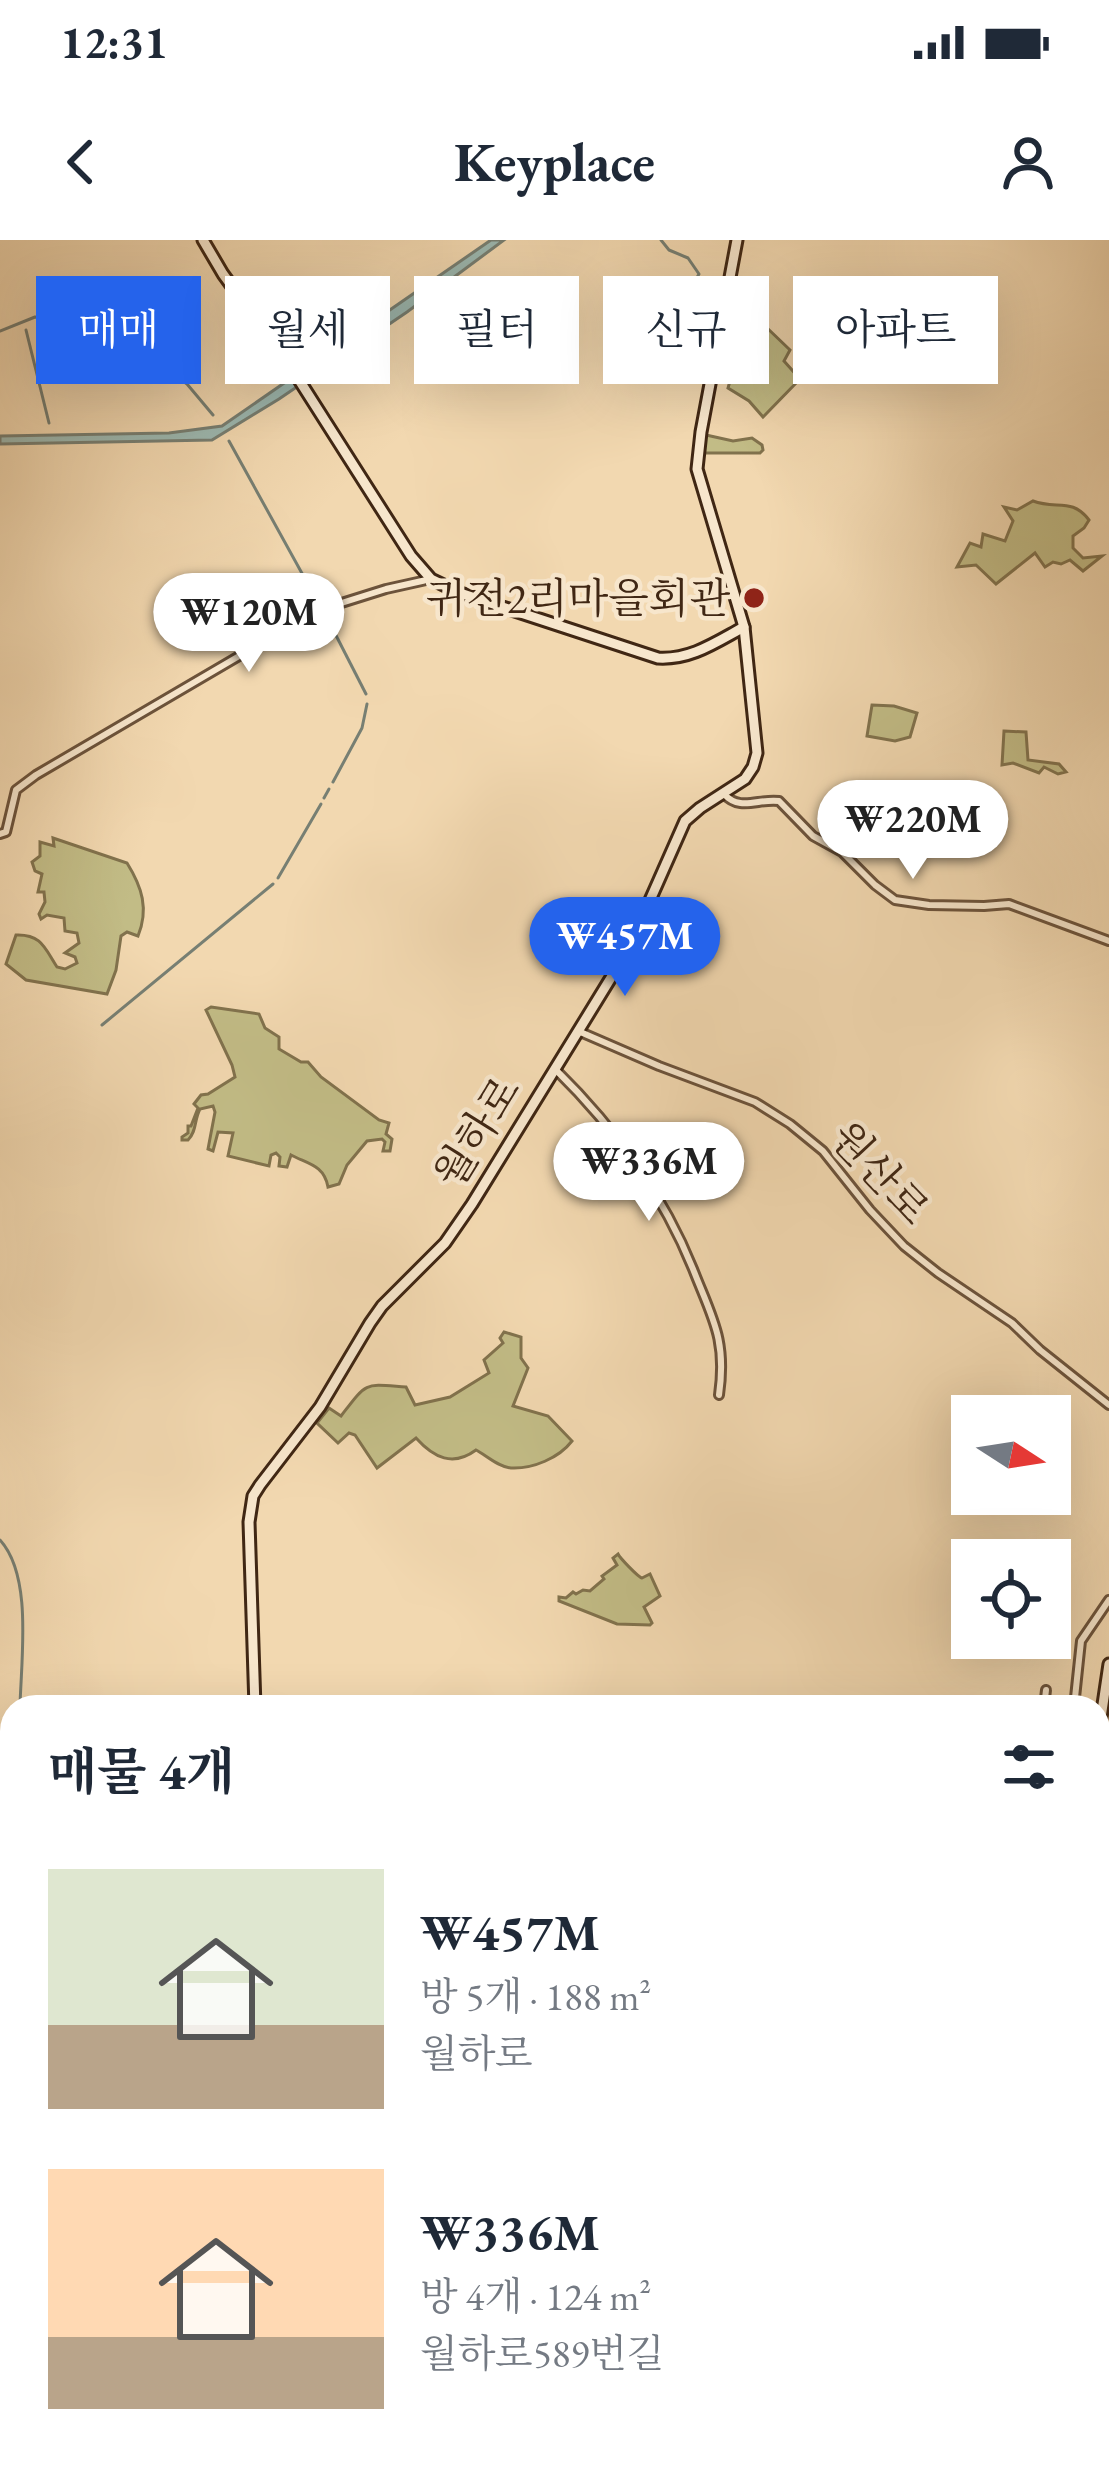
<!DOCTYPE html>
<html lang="ko">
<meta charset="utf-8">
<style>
:root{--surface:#fff;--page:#f2f2f3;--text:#1f2937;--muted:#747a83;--accent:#2563eb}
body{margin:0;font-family:"EB Garamond","Noto Serif KR",serif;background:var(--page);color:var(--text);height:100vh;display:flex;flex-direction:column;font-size:45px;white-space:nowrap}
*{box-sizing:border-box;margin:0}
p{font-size:39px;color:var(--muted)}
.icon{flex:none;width:66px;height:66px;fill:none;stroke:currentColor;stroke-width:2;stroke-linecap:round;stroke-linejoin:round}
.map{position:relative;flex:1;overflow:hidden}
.side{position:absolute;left:0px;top:1455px;width:1110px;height:771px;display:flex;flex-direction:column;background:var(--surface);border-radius:36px 36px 0 0;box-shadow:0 12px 48px #0002}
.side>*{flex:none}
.hud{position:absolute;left:36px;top:36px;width:1038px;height:108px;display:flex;gap:24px}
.needle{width:78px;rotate:102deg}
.buttons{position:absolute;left:951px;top:1155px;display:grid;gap:24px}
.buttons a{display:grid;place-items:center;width:120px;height:120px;border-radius:0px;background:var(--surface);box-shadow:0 12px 48px #0002;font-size:60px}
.price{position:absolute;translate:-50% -102px;padding:0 27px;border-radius:42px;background:#fff;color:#222;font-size:39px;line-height:78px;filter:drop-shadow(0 3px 6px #0008)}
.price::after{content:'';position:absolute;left:50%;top:72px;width:36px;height:27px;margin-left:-18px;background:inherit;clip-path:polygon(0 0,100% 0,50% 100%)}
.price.selected{background:var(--accent);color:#fff}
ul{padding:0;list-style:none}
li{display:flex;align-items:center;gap:36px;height:300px;padding:0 48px}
li span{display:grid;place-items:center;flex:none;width:336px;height:240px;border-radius:0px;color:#555}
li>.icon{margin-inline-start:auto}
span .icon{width:144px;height:144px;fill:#fffc;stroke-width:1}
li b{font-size:51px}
h2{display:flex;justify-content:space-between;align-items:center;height:144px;padding:0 48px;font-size:51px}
.pill{padding:0 42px;border-radius:0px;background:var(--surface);box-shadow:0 12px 48px #0002;font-size:42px;line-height:108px}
.pill.selected{background:var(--accent);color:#fff}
.status{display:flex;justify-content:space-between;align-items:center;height:84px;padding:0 60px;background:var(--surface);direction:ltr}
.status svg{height:33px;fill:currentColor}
header{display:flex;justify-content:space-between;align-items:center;height:156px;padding:0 48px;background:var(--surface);font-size:54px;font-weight:700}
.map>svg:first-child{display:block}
.green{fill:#c2bc86;stroke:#81724d;stroke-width:3}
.water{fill:#9cb9b2;stroke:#777f73;stroke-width:3}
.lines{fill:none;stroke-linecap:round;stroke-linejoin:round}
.stream{stroke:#777f73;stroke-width:3}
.street-casing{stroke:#6c533b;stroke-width:12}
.secondary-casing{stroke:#402714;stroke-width:15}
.street{stroke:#f7e6cc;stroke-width:6}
.secondary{stroke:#f7e6cc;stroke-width:9}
.poi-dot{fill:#8f2418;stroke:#f7e6cc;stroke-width:4.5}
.labels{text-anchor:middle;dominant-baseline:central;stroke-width:9;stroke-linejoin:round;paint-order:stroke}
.poi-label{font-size:42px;fill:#402714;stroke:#f7e6cc;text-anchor:end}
.street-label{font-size:42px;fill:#402714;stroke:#f7e6cc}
</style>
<div class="status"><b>12:31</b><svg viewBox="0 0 49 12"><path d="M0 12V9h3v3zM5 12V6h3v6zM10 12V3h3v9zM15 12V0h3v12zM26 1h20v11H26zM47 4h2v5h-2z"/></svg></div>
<header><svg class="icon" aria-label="back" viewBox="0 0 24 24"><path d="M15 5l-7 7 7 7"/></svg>Keyplace<svg class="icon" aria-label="person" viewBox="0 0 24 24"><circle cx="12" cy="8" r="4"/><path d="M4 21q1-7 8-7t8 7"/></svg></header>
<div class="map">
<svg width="1109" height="2225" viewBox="0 0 1109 2225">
<rect width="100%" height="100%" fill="#f2d8b0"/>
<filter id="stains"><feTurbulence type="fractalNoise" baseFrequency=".00167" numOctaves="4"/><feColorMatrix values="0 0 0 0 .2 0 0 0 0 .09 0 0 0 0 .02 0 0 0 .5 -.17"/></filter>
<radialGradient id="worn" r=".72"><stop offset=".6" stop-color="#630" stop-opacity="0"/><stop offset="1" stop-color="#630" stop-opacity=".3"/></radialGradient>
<g class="green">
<path d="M 765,86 L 790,110 L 784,121 L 800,139 L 763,177 L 749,161 L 728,148 L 740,105 L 756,96 Z"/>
<path d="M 706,195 L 733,201 L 752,198 L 762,205 L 763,210 L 760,213 L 702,213 Z"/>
<path d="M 1033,261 C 1056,270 1072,257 1089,280 L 1084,288 L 1073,296 L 1073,308 L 1083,318 L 1102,316 L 1083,331 L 1070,320 L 1061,324 L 1053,322 L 1045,327 L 1035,313 L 996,344 L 976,325 L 957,327 L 970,303 L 981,307 L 983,294 L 1005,301 L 1013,281 L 1004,267 L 1017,270 Z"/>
<path d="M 872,465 L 894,466 L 917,473 L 910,497 L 895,501 L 867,496 Z"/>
<path d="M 1004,491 L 1026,492 L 1028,520 L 1059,524 L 1066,532 L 1058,534 L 1044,527 L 1039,533 L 1013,523 L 1002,525 Z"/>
<path d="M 53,598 L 127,623 C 142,647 149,669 138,696 L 127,692 L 121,696 L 116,730 L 107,754 L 26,740 L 6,724 L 16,695 C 42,694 45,709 57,727 L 65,729 L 77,723 L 75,717 L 65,713 L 79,703 L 77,693 L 65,691 L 64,678 L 47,675 L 41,679 L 39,674 L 45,662 L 44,652 L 38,652 L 42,634 L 35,631 L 32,622 L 40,616 L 40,602 L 54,606 Z"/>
<path d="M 211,767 L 259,774 L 265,788 L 279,797 L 279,809 L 301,822 L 308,822 L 321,837 L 379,880 L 389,883 L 386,894 L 392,899 L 390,911 L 383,911 L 385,902 L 382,899 L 367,901 L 347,925 L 339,944 L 328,947 C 324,925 308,924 291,915 L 287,927 L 279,926 L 280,917 L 276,913 L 271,915 L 269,926 L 228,916 L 233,893 L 218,892 L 213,911 L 208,909 L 215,872 L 213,866 L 200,869 C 194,880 197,891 188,900 L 182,900 L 182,897 L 188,893 L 188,886 L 191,886 L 198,868 L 194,864 L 201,855 L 208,854 L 235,837 L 232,825 L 206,770 Z"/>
<path d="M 504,1092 L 521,1097 L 521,1118 L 528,1128 L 513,1166 L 548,1176 L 572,1201 C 559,1218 533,1229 511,1228 C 498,1227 486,1215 476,1210 C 453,1227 434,1218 416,1198 L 377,1228 L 355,1195 L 349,1193 L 338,1203 L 317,1183 L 329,1168 L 341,1176 C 368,1141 363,1144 406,1147 L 415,1165 L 450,1157 L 489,1133 L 484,1120 L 503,1103 L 500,1098 Z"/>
<path d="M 618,1314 C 620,1318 638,1337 642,1338 L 650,1334 L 660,1356 L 644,1367 L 652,1383 L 650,1385 L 617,1384 L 559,1361 L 559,1357 L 566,1358 L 573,1352 L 576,1354 L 583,1350 L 590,1351 L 604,1339 L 602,1336 L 617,1325 L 613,1318 Z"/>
</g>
<path class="water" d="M 491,0 L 504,0 L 407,72 L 279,159 L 212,200 L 0,204 L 0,196 L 169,193 L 222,186 Z"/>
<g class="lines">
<g class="stream">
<path d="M 661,0 L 669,10 L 688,18 L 699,34 L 668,87"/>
<path d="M 26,90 L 49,183"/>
<path d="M 0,91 L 35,77 L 69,79 L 162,126 L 187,144 L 213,175"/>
<path d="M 229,201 L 320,366"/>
<path d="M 324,372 L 366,454"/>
<path d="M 333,542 L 362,488 L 367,464"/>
<path d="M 324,558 L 329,549"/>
<path d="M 278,638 L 321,564"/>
<path d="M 102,785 L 273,644"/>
<path d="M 0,1300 C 33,1336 21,1419 20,1467"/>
<path d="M 0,1783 L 6,1749"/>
</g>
<g class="street-casing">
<g id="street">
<path d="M 724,554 C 740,572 759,558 779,561 L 813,596 L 842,612 L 875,645 L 895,660 L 929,665 L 984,666 L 1009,664 L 1109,701"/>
<path d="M 0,594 L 6,592 L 16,550 L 36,535 L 316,371 L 386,349 L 431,339"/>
<path d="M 578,791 L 659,826 L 755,862 L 790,884 L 823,911 L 870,970 L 904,1006 L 938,1033 L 1012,1083 L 1040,1110 L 1109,1165"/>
<path d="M 555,829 C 614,887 662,952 693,1029 C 712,1078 727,1099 719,1155"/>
<path d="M 1044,1467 L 1046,1450"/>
<path d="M 1074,1467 L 1081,1401 L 1109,1360"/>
<path d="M 1098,1987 L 1109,1992"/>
<path d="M 361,2225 L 364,2214"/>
<path d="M 587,2225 L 588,2214"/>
<path d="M 1063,2225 L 1075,2214"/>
</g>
</g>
<g class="secondary-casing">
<g id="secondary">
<path d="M 203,0 L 223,34 L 294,132 L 411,316 L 431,339 L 460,353 L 658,418 C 691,420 716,402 744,387"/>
<path d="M 255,1467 L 249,1282 L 253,1256 L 260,1245 L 320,1167 L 370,1083 L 382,1066 L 445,1003 L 472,964 L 628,710 L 685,581 L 700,568 L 745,539 L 753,527 L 757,513 L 744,387 L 697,229 L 701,192 L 737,0"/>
<path d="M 1098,1498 L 1109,1424"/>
<path d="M 0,1726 L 12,1729"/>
<path d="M 1098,1774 L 1109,1770"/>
<path d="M 1089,2214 L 1089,2225"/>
<path d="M 80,2225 L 89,2214"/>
</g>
</g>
<use href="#street" class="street"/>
<use href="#secondary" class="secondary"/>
</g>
<circle class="poi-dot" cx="754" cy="358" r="12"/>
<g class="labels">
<g class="poi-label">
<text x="730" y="358">귀전2리마을회관</text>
</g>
<g class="street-label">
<text transform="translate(477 892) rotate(-58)">월하로</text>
<text transform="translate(880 933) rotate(47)">원산로</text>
</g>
</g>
<rect width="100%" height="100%" filter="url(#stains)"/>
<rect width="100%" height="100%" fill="url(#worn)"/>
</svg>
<div class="buttons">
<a><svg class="needle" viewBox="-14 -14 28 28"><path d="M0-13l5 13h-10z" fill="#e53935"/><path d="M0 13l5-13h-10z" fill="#747a83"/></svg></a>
<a><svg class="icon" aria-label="locate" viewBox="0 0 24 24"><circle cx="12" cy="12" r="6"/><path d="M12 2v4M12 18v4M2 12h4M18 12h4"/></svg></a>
</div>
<b class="price" style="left:249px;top:435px">₩120M</b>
<b class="price" style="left:913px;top:642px">₩220M</b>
<b class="price selected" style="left:625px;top:759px">₩457M</b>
<b class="price" style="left:649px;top:984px">₩336M</b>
<div class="hud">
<a class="pill selected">매매</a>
<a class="pill">월세</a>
<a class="pill">필터</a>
<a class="pill">신규</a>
<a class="pill">아파트</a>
</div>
<section class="side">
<h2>매물 4개<svg class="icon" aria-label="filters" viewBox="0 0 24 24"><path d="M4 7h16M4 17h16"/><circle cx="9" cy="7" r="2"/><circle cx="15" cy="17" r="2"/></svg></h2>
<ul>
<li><span style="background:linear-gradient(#dfe7d0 65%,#b9a48a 0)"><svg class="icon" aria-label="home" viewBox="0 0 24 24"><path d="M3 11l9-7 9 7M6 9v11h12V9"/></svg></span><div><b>₩457M</b><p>방 5개 · 188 m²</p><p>월하로</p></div></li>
<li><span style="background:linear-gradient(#ffd9b3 70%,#b9a48a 0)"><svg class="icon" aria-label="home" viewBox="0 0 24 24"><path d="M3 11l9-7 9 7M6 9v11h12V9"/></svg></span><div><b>₩336M</b><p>방 4개 · 124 m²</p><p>월하로589번길</p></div></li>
</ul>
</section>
</div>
